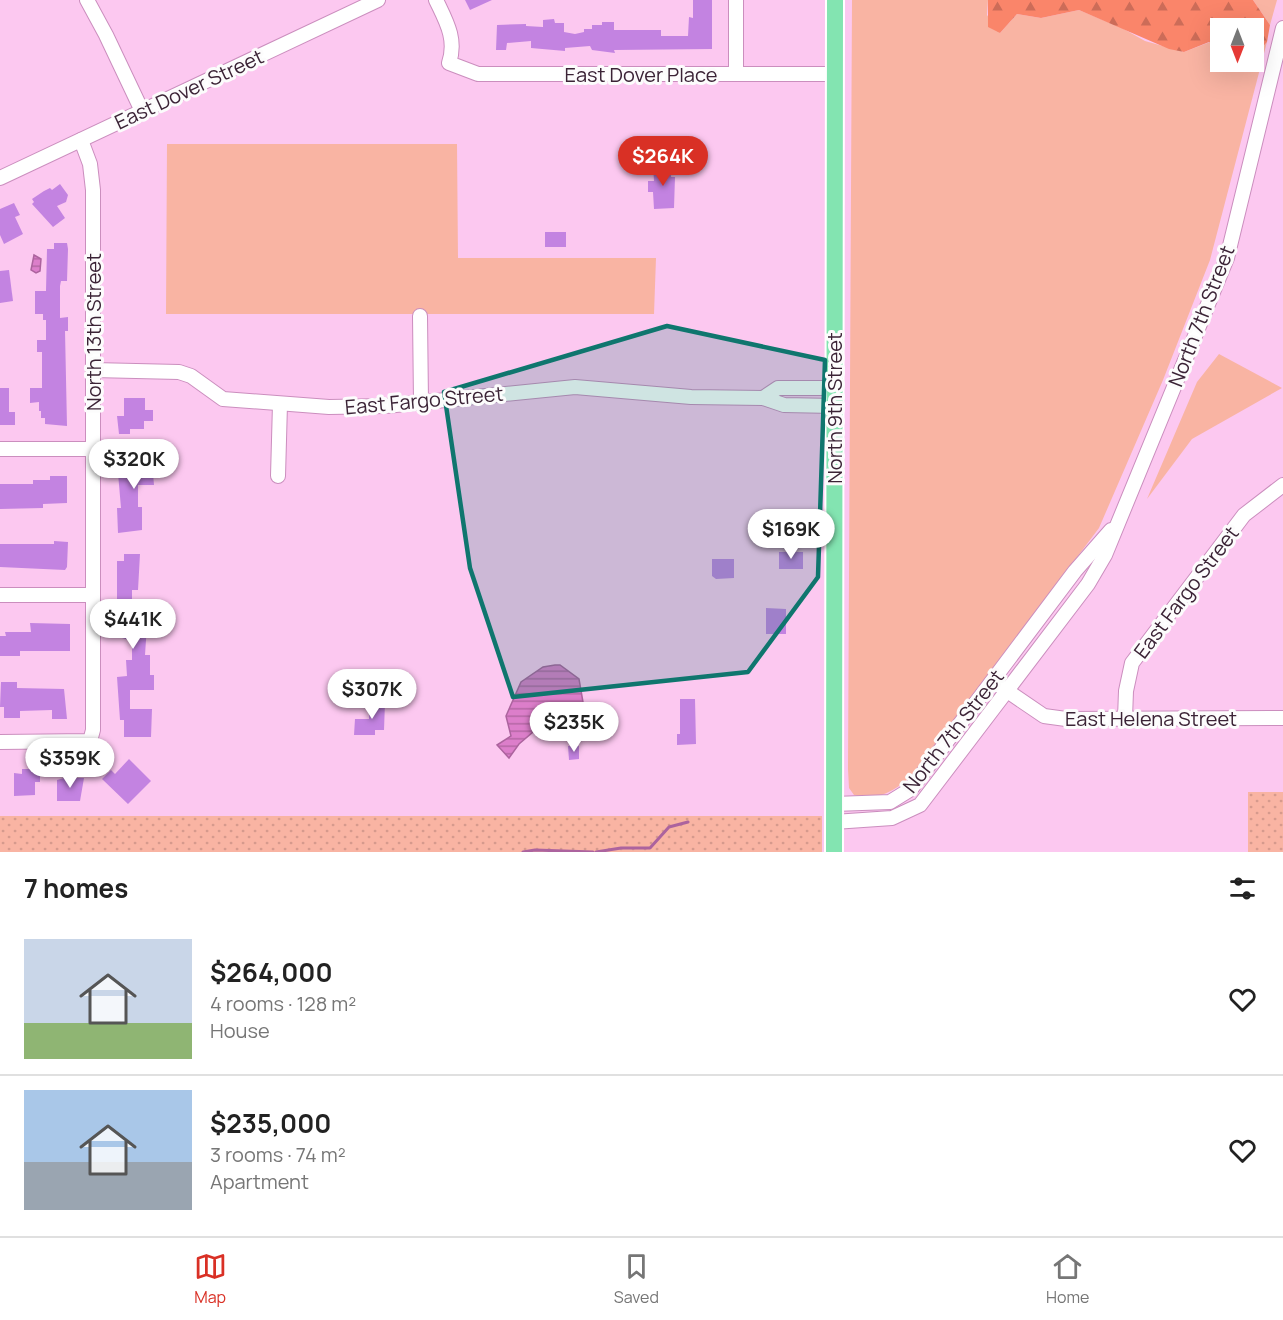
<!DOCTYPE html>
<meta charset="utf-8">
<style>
:root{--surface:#fff;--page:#f2f2f2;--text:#222;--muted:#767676;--line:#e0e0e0;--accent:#d93025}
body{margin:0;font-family:Manrope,sans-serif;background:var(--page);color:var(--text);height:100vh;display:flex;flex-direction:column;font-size:22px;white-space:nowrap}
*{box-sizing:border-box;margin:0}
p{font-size:20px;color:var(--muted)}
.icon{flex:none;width:33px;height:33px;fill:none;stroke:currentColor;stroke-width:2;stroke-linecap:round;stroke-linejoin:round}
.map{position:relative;height:852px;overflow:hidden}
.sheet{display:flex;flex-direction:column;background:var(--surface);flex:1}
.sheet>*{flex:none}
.needle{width:39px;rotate:180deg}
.buttons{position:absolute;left:1210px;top:18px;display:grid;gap:12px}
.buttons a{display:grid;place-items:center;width:54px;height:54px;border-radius:0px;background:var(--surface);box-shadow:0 6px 24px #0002;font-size:30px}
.price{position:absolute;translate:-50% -51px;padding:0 14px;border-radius:21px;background:#fff;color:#222;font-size:20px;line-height:39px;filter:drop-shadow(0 2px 3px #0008)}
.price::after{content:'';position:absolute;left:50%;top:36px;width:18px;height:14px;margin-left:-9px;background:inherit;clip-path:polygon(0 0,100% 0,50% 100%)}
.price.on{background:var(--accent);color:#fff}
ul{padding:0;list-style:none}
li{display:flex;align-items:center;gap:18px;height:150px;padding:0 24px}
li+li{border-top:2px solid var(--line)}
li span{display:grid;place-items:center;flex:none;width:168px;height:120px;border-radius:0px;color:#555}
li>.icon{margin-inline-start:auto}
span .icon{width:72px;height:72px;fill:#fffc;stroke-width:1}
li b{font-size:26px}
h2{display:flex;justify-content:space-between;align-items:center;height:72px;padding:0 24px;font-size:26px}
.tab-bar{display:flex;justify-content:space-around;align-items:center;height:84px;border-top:2px solid var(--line);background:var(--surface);font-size:16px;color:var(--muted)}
.tab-bar a{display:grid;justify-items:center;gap:3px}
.tab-bar .on{color:var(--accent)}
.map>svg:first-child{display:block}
.green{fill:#f9b4a3}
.forest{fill:url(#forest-firs)}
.park{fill:url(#park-dots)}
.water{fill:url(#water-rules);stroke:#ac639e;stroke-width:1.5}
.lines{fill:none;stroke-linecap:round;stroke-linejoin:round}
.stream{stroke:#ac639e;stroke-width:3}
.building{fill:#c383e1}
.minor-casing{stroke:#cb8ebe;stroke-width:16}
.major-casing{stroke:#fff;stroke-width:20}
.minor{stroke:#fff;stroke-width:14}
.major{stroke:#83e4b1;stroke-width:16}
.marked{fill:#0f766e;fill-opacity:0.2;stroke:#0f766e;stroke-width:4.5;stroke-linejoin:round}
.labels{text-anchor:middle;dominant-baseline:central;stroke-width:6;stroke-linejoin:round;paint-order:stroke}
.street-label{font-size:20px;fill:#3b2336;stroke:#fcfcfc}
</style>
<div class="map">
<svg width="1283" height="852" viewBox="0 0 1283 852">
<defs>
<pattern id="forest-firs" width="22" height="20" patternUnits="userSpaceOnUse" patternTransform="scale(1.5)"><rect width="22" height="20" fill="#fa856a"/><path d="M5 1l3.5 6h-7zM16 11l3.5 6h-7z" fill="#cc6c58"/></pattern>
<pattern id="park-dots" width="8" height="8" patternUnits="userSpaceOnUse" patternTransform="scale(1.5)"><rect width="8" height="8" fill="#f9b4a3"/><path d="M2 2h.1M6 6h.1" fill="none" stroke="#d69a8d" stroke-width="1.8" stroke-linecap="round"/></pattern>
<pattern id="water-rules" width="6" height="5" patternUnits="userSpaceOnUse" patternTransform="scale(1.5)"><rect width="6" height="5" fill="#dc7eca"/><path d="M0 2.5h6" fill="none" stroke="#b467a5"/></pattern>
</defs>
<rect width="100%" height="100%" fill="#fcc8f0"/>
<g class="green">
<path d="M 852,0 L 988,0 L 987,15 L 1000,33 L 1017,14 L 1041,18 L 1079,10 L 1122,28 L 1145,41 L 1184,52 L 1210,42 L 1216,44 L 1221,62 L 1233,67 L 1254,62 L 1254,57 L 1267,42 L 1210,260 L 1163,380 L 1099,528 L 914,774 C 895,790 880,802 854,795 L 849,788 L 848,769 Z"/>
<path d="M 1253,0 L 1277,0 L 1270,25 Z"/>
<path d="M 167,144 L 457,144 L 458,258 L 656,258 L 654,314 L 166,314 Z"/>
<path d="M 1219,354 L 1282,388 L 1192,439 L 1147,499 L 1197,382 Z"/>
</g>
<path class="forest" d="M 988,0 L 1253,0 L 1270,25 L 1267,42 L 1254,57 L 1254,28 L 1221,28 L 1221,60 L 1216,44 L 1209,42 L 1184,52 L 1169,49 L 1079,10 L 1041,18 L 1017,14 L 1000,33 L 988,27 Z"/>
<g class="park">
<rect x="1248" y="792" width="35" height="60"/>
<rect x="0" y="816" width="822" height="36"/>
</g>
<g class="water">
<path d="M 34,255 L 41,259 L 40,271 L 36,273 L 31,270 Z"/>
<path d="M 555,665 L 560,665 L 579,679 L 583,702 L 579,708 L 539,727 L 519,744 L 509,758 L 497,745 L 511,736 L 506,716 L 521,682 L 543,667 Z"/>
</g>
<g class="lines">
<g class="stream">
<path d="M 523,852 L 535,850 L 593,852"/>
<path d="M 596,852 L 621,848 L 650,848 L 669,827 L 688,822"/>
</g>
</g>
<g class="building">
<path d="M 465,0 L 492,0 L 470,10 Z"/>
<path d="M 693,0 L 712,0 L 712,49 L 614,50 L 615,53 L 592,50 L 590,46 L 565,48 L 565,51 L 531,48 L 531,41 L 507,43 L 506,50 L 496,50 L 497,25 L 526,24 L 526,26 L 543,27 L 543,20 L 554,19 L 555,23 L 564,23 L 564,32 L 575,34 L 584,32 L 584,29 L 592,29 L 592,25 L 602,25 L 602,22 L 614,22 L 614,30 L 661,30 L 661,36 L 688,36 L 689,17 L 693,18 Z"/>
<path d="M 670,164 L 671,177 L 675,177 L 674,208 L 654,209 L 653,192 L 648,192 L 648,181 L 654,181 L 653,165 Z"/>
<path d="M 60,184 L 68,195 L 66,202 L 57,206 L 65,218 L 53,227 L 32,204 L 34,202 L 32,199 L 44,191 L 50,188 L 52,190 Z"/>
<path d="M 14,203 L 20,215 L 15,217 L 23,234 L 4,244 L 0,235 L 0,209 Z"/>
<rect x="545" y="232" width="21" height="15"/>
<path d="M 54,243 L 67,243 L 68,249 L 67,281 L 61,281 L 60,286 L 60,318 L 68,317 L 68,331 L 65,331 L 67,426 L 45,424 L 45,418 L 41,418 L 41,411 L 39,411 L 39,402 L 30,403 L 30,388 L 42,388 L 42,352 L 37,352 L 37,340 L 46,340 L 46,320 L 43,320 L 43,314 L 35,314 L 35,291 L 46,291 L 47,249 L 54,249 Z"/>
<path d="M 9,270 L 13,301 L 0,303 L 0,271 Z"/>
<path d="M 0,388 L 9,388 L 9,412 L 15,412 L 15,425 L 0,425 Z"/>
<path d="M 124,398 L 145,398 L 145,410 L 153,410 L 153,421 L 144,421 L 144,429 L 130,429 L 130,434 L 119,434 L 117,416 L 124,416 Z"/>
<path d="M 131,451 L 151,451 L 154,485 L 138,485 L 138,507 L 142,507 L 142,530 L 118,533 L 117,508 L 121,508 L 118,473 L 127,473 L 127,456 L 131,456 Z"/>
<path d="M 50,476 L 67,476 L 67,503 L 43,504 L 43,508 L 0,509 L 0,484 L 33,484 L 33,480 L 50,480 Z"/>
<path d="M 54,541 L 68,542 L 67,567 L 65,570 L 0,567 L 0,544 L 54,544 Z"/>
<rect x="779" y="552" width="24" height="17"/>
<path d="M 124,554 L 140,554 L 138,590 L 132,590 L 132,610 L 148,610 L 145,655 L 150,655 L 150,675 L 154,675 L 154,690 L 130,690 L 130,709 L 152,709 L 151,737 L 124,737 L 124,720 L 120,720 L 117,677 L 127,676 L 126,660 L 132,660 L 132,641 L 122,638 L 122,622 L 117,622 L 117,561 L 124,561 Z"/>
<path d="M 712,559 L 734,559 L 734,578 L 716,579 L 712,576 Z"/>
<path d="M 766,608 L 786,609 L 786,634 L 766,634 Z"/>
<path d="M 30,623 L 70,624 L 70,651 L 20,651 L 20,656 L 0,656 L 0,636 L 6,636 L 5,632 L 31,632 Z"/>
<path d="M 1,682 L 17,682 L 17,688 L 64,689 L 67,719 L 52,719 L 52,710 L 20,711 L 20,718 L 4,718 L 4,707 L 0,707 Z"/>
<path d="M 680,699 L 695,699 L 696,744 L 677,745 L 677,734 L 680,734 Z"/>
<path d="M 369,701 L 385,702 L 384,730 L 375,730 L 375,735 L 354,735 L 355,719 L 369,719 Z"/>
<path d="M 568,746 L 579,746 L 579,759 L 569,760 Z"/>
<path d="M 129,759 L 151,781 L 128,804 L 102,779 L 111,770 L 115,774 Z"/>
<path d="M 22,769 L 40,769 L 40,782 L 35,782 L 35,795 L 14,796 L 14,773 L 22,774 Z"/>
<path d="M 64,778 L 84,778 L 80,801 L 57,801 L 57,780 Z"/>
</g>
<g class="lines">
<g class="minor-casing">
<g id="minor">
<path d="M 87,0 L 106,35 L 142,111"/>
<path d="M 436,0 C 446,21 457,39 449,63 L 478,74 L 834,74"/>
<path d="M 736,0 L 736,74"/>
<path d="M 0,178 L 378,0"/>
<path d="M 420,316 L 421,402"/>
<path d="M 93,370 L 179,372 L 191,376 L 223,399 L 329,407 L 386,406 L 575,387 L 691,397 L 763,398 L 784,405 L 834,406"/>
<path d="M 763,398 L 778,388 L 834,388"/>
<path d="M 0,449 L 93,449"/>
<path d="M 278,476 L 280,404"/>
<path d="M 0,595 L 93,595"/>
<path d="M 1000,686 L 1044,716 L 1066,719 L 1283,718"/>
<path d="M 1125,718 L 1126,691 L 1132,663 L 1244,515 L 1283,485"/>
<path d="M 0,742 L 90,741 L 93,730 L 93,190 L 90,164 L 81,140"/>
<path d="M 834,804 L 890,802 L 911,789 L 1075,571 L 1111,530"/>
<path d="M 834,822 L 892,818 L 920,805 L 1088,584 L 1105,555 L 1227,258 L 1283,28"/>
</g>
</g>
<g class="major-casing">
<path id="major" d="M 834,852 L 835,0"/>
</g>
<use href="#minor" class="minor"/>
<use href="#major" class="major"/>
</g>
<path class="marked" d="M 667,326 L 825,360 L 818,577 L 748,672 L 513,697 L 470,568 L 444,392 Z"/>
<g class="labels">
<g class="street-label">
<text x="641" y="74">East Dover Place</text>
<text transform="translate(189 89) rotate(-25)">East Dover Street</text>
<text transform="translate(1201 316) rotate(-69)">North 7th Street</text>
<text transform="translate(93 332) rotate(-90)">North 13th Street</text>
<text transform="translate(424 400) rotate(-5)">East Fargo Street</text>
<text transform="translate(834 408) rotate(-90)">North 9th Street</text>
<text transform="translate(1186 592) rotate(-53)">East Fargo Street</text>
<text x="1151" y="718">East Helena Street</text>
<text transform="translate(953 731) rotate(-52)">North 7th Street</text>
</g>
</g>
</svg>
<div class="buttons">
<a><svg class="needle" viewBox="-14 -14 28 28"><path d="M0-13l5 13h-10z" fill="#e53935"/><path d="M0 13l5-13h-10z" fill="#767676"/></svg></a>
</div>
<b class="price on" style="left:663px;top:187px">$264K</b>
<b class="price" style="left:134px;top:490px">$320K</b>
<b class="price" style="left:791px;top:560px">$169K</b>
<b class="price" style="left:133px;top:650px">$441K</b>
<b class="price" style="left:372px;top:720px">$307K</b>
<b class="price" style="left:574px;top:753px">$235K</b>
<b class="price" style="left:70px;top:789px">$359K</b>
</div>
<section class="sheet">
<h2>7 homes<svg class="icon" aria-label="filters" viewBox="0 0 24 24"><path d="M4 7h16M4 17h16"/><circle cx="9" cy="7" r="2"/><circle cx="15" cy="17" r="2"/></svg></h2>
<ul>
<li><span style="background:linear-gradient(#c9d6e8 70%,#8fb573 0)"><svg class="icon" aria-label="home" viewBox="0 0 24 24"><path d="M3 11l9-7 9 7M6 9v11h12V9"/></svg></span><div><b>$264,000</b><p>4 rooms · 128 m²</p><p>House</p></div><svg class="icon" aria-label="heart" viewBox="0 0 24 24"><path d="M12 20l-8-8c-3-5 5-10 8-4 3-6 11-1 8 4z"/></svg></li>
<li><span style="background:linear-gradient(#a9c7e8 60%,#9aa5b1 0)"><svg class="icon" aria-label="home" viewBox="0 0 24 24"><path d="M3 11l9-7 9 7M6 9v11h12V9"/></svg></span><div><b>$235,000</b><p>3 rooms · 74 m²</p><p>Apartment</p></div><svg class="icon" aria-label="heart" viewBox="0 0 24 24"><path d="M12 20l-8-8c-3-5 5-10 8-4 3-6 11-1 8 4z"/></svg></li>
</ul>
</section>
<nav class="tab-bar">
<a class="on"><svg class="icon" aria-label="map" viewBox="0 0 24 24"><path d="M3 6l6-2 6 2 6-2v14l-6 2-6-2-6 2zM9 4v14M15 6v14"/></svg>Map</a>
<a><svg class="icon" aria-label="saved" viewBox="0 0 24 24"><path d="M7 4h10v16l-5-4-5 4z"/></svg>Saved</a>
<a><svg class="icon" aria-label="home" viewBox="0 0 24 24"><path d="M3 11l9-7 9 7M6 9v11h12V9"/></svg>Home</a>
</nav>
